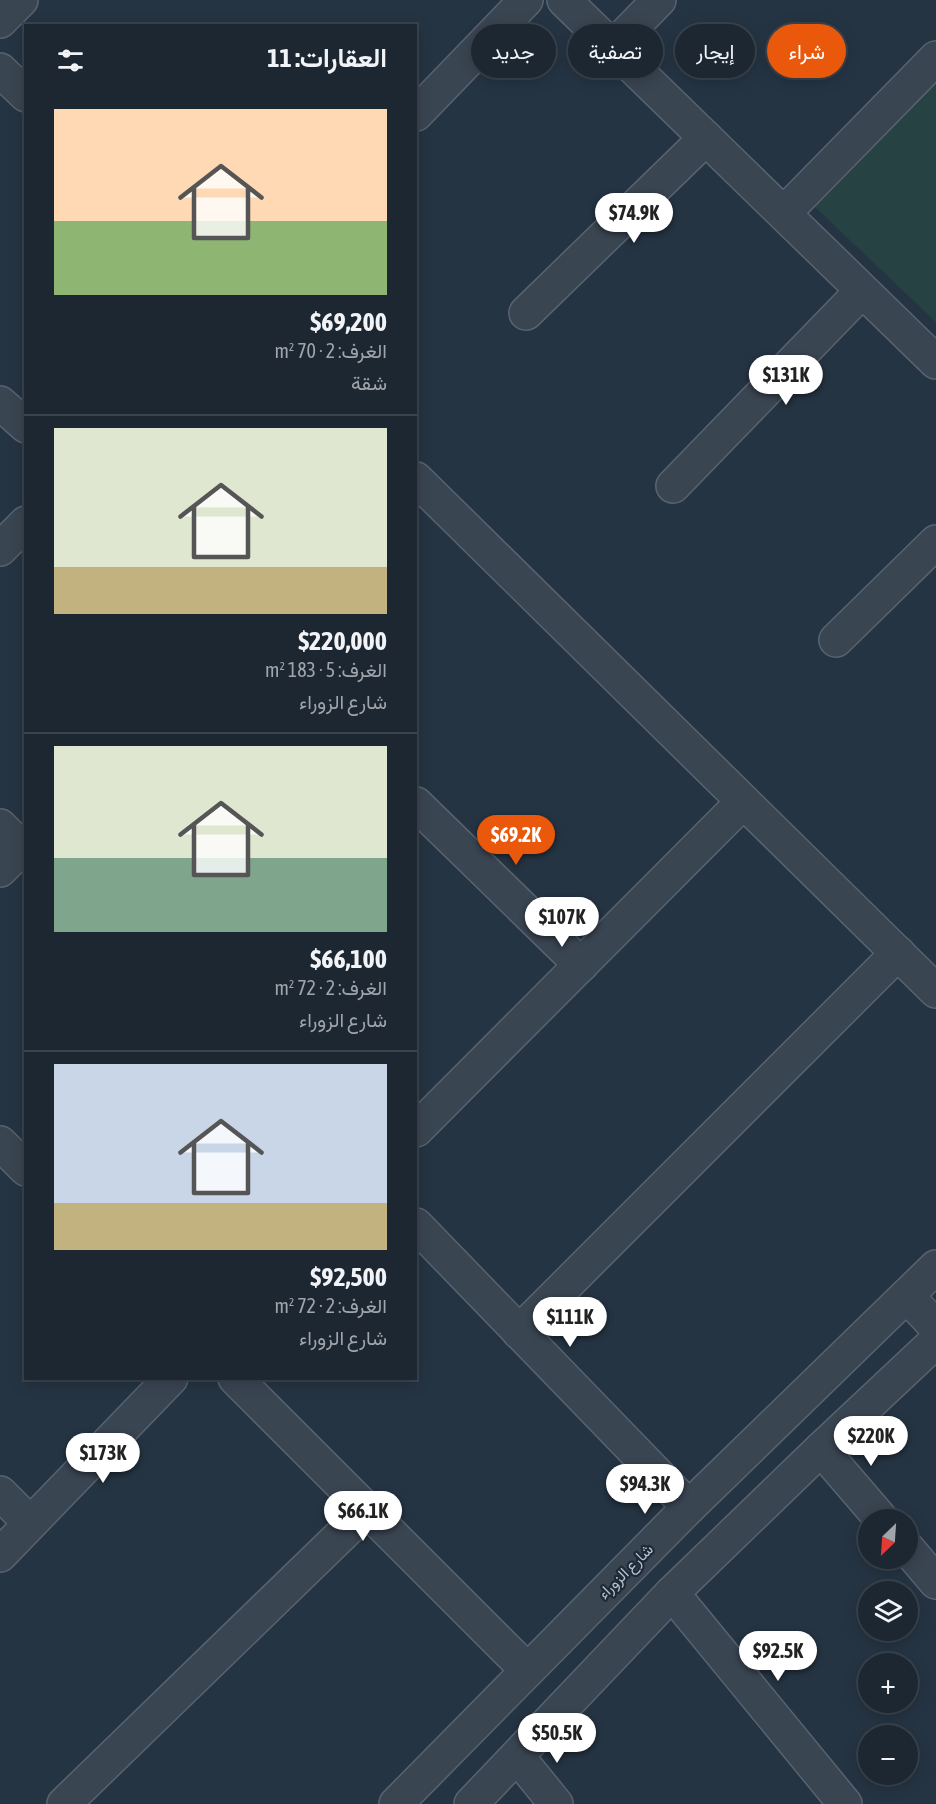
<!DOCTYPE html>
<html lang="ar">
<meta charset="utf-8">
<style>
:root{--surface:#1c2732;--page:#252f3a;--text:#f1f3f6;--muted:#a0a5ac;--line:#3a444d;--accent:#ea580c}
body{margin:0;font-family:"Asap Condensed",Vazirmatn,sans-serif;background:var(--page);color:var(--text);direction:rtl;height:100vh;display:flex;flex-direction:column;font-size:22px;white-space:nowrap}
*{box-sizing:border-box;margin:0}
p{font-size:20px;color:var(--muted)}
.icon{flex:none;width:33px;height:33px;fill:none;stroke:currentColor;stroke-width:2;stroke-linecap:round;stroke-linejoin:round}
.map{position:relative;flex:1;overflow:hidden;direction:ltr}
.details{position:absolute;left:24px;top:24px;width:393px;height:1356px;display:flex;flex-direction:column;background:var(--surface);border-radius:0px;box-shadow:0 3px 15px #0003,0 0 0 2px var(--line);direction:rtl}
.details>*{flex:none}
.hud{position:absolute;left:435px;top:24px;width:411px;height:54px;direction:rtl;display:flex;gap:12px}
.needle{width:39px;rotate:205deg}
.buttons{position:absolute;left:858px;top:1509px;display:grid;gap:12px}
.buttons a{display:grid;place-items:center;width:60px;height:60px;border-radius:50%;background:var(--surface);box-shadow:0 3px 15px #0003,0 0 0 2px var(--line);font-size:30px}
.price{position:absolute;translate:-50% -51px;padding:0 14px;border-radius:21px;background:#fff;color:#222;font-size:20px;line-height:39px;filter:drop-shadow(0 2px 3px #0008)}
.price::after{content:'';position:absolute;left:50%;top:36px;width:18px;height:14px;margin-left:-9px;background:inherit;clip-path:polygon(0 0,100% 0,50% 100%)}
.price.current{background:var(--accent);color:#fff}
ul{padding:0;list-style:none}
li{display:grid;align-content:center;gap:12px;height:318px;padding:0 30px}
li+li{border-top:2px solid var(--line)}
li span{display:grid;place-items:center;height:186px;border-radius:0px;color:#555}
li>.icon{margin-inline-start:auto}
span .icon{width:108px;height:108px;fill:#fffc;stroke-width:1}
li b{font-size:26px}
h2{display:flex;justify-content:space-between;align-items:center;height:72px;padding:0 30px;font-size:26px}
.tag{padding:0 21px;border-radius:27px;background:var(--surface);box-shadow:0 3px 15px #0003,0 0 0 2px var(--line);font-size:21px;line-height:54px}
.tag.current{background:var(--accent);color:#fff}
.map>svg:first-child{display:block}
.green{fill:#274243}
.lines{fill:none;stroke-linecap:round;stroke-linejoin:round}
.minor-casing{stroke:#58636f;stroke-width:36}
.minor{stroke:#3a4552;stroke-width:33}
.labels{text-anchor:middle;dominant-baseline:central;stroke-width:4.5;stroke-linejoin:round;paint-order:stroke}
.street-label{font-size:16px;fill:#b7c0cc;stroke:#1e2a37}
</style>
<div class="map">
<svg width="936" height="1804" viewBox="0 0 936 1804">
<rect width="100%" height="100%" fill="#253443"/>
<path class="green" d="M 936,83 L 936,322 L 815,207 Z"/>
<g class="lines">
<g class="minor-casing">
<g id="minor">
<path d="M 564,0 L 936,362"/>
<path d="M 0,21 L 21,0"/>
<path d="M 613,47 L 659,0"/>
<path d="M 0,70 L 26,95"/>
<path d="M 416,114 L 526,0"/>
<path d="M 784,213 L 936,58"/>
<path d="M 526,313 L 706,138"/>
<path d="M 0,403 L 26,426"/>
<path d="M 416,479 L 936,991"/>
<path d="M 673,486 L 862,291"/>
<path d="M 0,549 L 26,523"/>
<path d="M 836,640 L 936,542"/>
<path d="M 416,804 L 581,965"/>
<path d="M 0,826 L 22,848"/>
<path d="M 0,870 L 26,844"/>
<path d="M 416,1130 L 743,802"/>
<path d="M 0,1143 L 26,1169"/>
<path d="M 416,1225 L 689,1507"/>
<path d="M 907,1296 L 936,1327"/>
<path d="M 519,1332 L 898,953"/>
<path d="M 235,1378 L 527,1670"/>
<path d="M 821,1449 L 882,1520"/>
<path d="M 0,1493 L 30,1523"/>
<path d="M 908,1549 L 936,1582"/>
<path d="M 0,1555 L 171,1378"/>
<path d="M 672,1593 L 845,1804"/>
<path d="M 517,1756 L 556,1804"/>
<path d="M 64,1804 L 367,1510"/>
<path d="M 396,1804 L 689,1507 L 936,1267"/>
<path d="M 471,1804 L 672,1593 L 821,1449 L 936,1341"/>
</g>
</g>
<use href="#minor" class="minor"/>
</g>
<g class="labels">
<g class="street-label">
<text transform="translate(625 1571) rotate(-45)">شارع الزوراء</text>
</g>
</g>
</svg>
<div class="buttons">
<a><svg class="needle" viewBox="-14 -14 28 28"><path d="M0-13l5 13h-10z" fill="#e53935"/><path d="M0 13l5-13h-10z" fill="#a0a5ac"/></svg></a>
<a><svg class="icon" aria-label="layers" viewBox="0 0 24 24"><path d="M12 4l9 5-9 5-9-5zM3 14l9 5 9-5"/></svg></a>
<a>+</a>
<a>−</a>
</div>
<b class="price" style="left:634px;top:244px">$74.9K</b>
<b class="price" style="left:786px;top:406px">$131K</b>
<b class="price current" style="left:516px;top:866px">$69.2K</b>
<b class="price" style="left:562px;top:948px">$107K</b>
<b class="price" style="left:570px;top:1348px">$111K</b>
<b class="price" style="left:871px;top:1467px">$220K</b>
<b class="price" style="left:103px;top:1484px">$173K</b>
<b class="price" style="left:645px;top:1515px">$94.3K</b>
<b class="price" style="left:363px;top:1542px">$66.1K</b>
<b class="price" style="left:778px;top:1682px">$92.5K</b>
<b class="price" style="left:557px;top:1764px">$50.5K</b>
<div class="hud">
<a class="tag current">شراء</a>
<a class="tag">إيجار</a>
<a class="tag">تصفية</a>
<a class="tag">جديد</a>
</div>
<section class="details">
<h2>العقارات: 11<svg class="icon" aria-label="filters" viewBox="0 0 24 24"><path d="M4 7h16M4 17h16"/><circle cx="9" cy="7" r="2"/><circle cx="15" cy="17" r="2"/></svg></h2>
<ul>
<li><span style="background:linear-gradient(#ffd9b3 60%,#8fb573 0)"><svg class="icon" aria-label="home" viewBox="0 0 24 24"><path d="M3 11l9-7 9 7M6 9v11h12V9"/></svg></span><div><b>$69,200</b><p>الغرف: 2 · 70 m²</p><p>شقة</p></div></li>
<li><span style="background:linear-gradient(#dfe7d0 75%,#c2b280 0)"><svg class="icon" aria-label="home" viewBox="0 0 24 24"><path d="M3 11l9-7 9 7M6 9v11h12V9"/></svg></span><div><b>$220,000</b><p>الغرف: 5 · 183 m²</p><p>شارع الزوراء</p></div></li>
<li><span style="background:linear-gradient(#dfe7d0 60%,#7fa58c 0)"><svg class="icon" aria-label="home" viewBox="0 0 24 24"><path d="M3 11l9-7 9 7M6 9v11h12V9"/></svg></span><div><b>$66,100</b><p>الغرف: 2 · 72 m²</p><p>شارع الزوراء</p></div></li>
<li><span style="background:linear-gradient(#c9d6e8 75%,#c2b280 0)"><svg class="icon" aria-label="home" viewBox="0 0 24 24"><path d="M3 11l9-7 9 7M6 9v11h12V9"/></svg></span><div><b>$92,500</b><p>الغرف: 2 · 72 m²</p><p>شارع الزوراء</p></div></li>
</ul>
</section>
</div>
